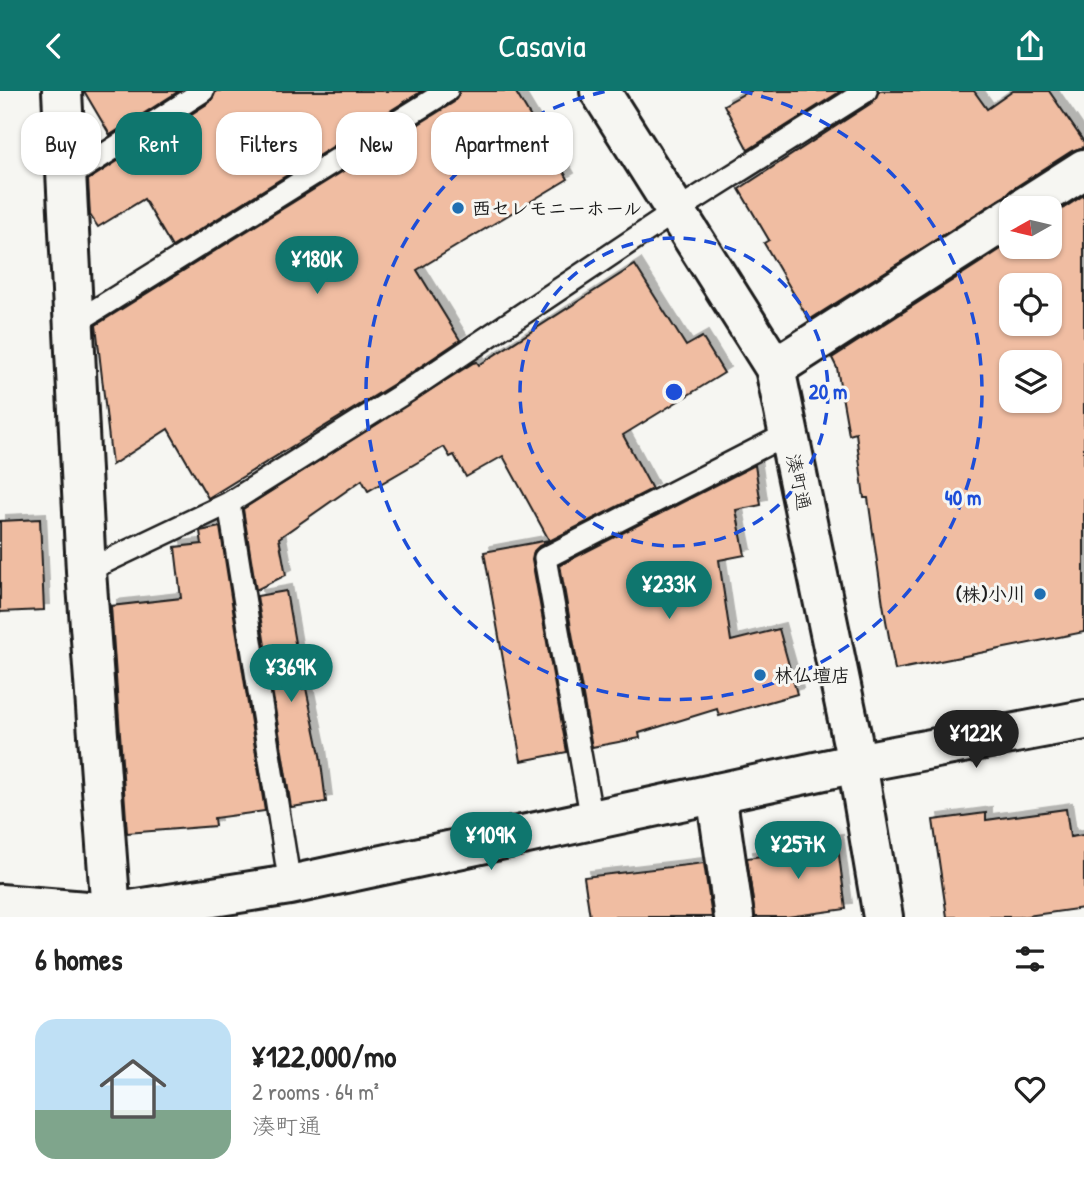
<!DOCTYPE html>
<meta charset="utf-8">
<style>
:root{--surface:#fff;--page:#f2f2f2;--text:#222;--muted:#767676;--line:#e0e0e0;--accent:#0f766e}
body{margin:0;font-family:"Patrick Hand","Klee One",sans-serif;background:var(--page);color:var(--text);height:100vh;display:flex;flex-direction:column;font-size:26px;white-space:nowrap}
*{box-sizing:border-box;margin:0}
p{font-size:23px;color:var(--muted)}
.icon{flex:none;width:38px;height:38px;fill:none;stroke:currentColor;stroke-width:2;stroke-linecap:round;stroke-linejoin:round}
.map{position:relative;height:826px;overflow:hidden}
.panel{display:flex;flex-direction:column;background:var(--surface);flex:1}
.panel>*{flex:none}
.guide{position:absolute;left:21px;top:21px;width:700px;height:63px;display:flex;gap:14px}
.needle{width:46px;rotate:262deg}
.controls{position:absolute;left:999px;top:105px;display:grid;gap:14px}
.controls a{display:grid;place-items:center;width:63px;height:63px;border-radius:14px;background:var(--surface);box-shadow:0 2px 5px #0004;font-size:35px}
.price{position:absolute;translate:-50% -60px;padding:0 16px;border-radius:24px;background:var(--accent);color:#fff;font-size:23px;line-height:46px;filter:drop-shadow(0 2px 4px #0008)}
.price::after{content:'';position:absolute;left:50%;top:42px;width:21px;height:16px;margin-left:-10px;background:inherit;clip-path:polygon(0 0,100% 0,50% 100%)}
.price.on{background:#222;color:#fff}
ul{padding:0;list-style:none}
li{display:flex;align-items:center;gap:21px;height:175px;padding:0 35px}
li+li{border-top:2px solid var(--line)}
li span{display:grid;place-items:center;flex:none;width:196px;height:140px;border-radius:21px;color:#555}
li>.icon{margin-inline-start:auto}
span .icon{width:84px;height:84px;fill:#fffc;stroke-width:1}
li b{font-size:30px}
h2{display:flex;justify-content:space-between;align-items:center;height:84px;padding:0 35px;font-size:30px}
.chip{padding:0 24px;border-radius:21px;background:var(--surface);box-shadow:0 2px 5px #0004;font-size:24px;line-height:63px}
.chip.on{background:var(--accent);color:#fff}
header{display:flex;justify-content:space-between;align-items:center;height:91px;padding:0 35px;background:var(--accent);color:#fff;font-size:32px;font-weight:600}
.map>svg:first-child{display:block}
.building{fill:#f0bda2;stroke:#1c1c1c;stroke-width:2;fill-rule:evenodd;filter:url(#shadow)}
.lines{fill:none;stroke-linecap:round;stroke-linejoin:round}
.service-casing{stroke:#1c1c1c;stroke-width:26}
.minor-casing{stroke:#1c1c1c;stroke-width:44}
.tertiary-casing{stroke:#1c1c1c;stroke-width:44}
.secondary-casing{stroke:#1c1c1c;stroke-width:44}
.service{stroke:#f6f6f2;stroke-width:21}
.minor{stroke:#f6f6f2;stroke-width:38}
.tertiary{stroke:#f6f6f2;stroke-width:38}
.secondary{stroke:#f6f6f2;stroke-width:38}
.ring{fill:none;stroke:#1d4ed8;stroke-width:3.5;stroke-dasharray:12 9}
.poi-dot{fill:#1f6fb2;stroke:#f6f6f2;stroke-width:2.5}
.labels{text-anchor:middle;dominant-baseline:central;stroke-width:6;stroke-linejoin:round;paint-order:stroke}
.poi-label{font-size:19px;font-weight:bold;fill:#1c1c1c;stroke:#f6f6f2;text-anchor:start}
.street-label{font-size:19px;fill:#1c1c1c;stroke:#f6f6f2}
.centre{fill:#1d4ed8;stroke:#f6f6f2;stroke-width:3.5}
.ring-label{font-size:21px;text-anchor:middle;font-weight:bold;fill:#1d4ed8;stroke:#f6f6f2;stroke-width:6;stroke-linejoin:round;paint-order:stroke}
</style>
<header><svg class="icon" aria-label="back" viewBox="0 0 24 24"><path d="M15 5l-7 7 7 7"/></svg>Casavia<svg class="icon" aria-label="share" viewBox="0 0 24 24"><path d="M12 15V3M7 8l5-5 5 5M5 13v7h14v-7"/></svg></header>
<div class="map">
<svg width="1084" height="826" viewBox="0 0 1084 826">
<defs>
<filter id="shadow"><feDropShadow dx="6" dy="-6" stdDeviation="0" flood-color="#0004"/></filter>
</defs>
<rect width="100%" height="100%" fill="#f6f6f2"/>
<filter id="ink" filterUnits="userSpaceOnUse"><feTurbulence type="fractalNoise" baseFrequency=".0143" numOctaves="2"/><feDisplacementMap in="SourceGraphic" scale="14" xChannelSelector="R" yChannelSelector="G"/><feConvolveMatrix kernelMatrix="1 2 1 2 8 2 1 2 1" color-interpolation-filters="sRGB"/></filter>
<g filter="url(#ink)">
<g class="building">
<path d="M 84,0 L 179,0 L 110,44 Z"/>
<path d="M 216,0 L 422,0 L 172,156 L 144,108 L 98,136 L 90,124 L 88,89 L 210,11 Z"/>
<path d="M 460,0 L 515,0 L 568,88 L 417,179 L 460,249 L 402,288 L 208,407 L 168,338 L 112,374 L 96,234 L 454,11 Z"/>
<path d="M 749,0 L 841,0 L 748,59 L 724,14 Z"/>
<path d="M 879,0 L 974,0 L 987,18 L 1013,0 L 1049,0 L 1084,51 L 1084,56 L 1072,60 L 1011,99 L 1005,105 L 809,229 L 764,152 L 769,149 L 739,98 L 873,11 Z"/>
<path d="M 1084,104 L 1084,541 L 895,579 L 883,513 L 868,407 L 864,407 L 856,342 L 849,344 L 837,277 L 832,267 L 1012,151 L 1012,156 L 1050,156 L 1050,126 ZM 1012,194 L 1050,194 L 1050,233 L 1012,233 ZM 1012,271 L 1050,271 L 1050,310 L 1012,310 Z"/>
<path d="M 635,174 L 686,255 L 702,246 L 724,282 L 623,344 L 652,398 L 539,455 L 534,460 L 532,469 L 567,661 L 521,670 L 484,461 L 549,449 L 503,365 L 466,386 L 454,364 L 450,366 L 444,356 L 368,400 L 362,389 L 279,447 L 286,484 L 256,499 L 243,418 L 473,272 L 477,271 L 479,274 Z"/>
<path d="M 755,374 L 761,414 L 736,419 L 745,464 L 719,469 L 731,550 L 779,538 L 797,603 L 719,625 L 717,618 L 639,642 L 640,647 L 592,656 L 560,474 Z"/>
<path d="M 40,428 L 44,519 L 0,521 L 0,430 Z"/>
<path d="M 220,436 L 265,720 L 214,727 L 215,735 L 127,742 L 111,515 L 181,507 L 175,456 L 202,453 L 200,440 Z"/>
<path d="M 286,500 L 303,598 L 306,597 L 320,664 L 326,711 L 291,716 L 257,505 Z"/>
<path d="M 1066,718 L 1070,746 L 1084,744 L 1084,817 L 1020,826 L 947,826 L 933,729 L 986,722 L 986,729 Z"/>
<path d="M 837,749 L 846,818 L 787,826 L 755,826 L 747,767 L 783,762 L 782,757 Z"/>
<path d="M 704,772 L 712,826 L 590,826 L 584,786 Z"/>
</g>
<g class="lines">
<g class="service-casing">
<g id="service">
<path d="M 66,88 L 203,0"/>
<path d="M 73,233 L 447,0"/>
<path d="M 229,412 L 290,794"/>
<path d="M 86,480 L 229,412 L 409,299 L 676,120 L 866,0"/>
<path d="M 592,729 L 545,467 L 789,342"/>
</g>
</g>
<g class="minor-casing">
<g id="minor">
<path d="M 62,0 L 86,480 L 111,822"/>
<path d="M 1023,117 L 1084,78"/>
<path d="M 775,277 L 1012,125"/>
<path d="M 716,702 L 734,826"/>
</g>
</g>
<g class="tertiary-casing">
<path id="tertiary" d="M 0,813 L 111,822 L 290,794 L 857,672 L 1084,629"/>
</g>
<g class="secondary-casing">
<path id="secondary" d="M 600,0 L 775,277 L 857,672 L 883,826"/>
</g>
<use href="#service" class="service"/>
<use href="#minor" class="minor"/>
<use href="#tertiary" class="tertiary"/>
<use href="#secondary" class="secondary"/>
</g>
</g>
<g class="ring">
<circle cx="674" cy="301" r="154"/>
<path d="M741 0A308 308 0 1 1 607 0"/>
</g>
<g class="poi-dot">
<circle cx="458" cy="117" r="7"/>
<circle cx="1040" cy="503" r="7"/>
<circle cx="760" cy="584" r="7"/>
</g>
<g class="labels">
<g class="poi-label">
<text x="472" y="117">西セレモニーホール</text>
<text x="1026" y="503" text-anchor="end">(株)小川</text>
<text x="774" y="584">林仏壇店</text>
</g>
<g class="street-label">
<text transform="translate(799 391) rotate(78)">湊町通</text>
</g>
</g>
<circle cx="674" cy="301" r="10" class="centre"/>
<g class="ring-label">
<text x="828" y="308">20 m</text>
<text x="963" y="414">40 m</text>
</g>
</svg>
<div class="controls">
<a><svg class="needle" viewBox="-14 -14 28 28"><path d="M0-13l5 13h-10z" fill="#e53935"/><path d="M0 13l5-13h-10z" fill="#767676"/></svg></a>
<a><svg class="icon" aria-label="locate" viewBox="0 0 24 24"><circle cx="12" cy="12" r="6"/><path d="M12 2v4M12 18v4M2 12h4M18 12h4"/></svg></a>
<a><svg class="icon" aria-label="layers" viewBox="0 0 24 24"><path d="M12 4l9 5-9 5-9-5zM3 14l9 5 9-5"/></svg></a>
</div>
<b class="price" style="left:317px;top:205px">¥180K</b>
<b class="price" style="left:669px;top:530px">¥233K</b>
<b class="price" style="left:291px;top:613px">¥369K</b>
<b class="price on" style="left:976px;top:679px">¥122K</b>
<b class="price" style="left:491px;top:781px">¥109K</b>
<b class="price" style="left:798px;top:790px">¥257K</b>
<div class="guide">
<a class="chip">Buy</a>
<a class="chip on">Rent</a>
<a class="chip">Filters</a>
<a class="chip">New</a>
<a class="chip">Apartment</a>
</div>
</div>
<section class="panel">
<h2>6 homes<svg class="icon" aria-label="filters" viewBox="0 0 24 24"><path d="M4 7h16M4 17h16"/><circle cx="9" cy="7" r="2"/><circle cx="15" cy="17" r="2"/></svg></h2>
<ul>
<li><span style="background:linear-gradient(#bfe0f5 65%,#7fa58c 0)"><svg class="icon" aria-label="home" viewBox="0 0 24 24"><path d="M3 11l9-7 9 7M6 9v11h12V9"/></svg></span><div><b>¥122,000/mo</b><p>2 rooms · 64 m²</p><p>湊町通</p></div><svg class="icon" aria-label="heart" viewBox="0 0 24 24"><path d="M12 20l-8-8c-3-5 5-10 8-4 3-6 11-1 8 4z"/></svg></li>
</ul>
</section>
